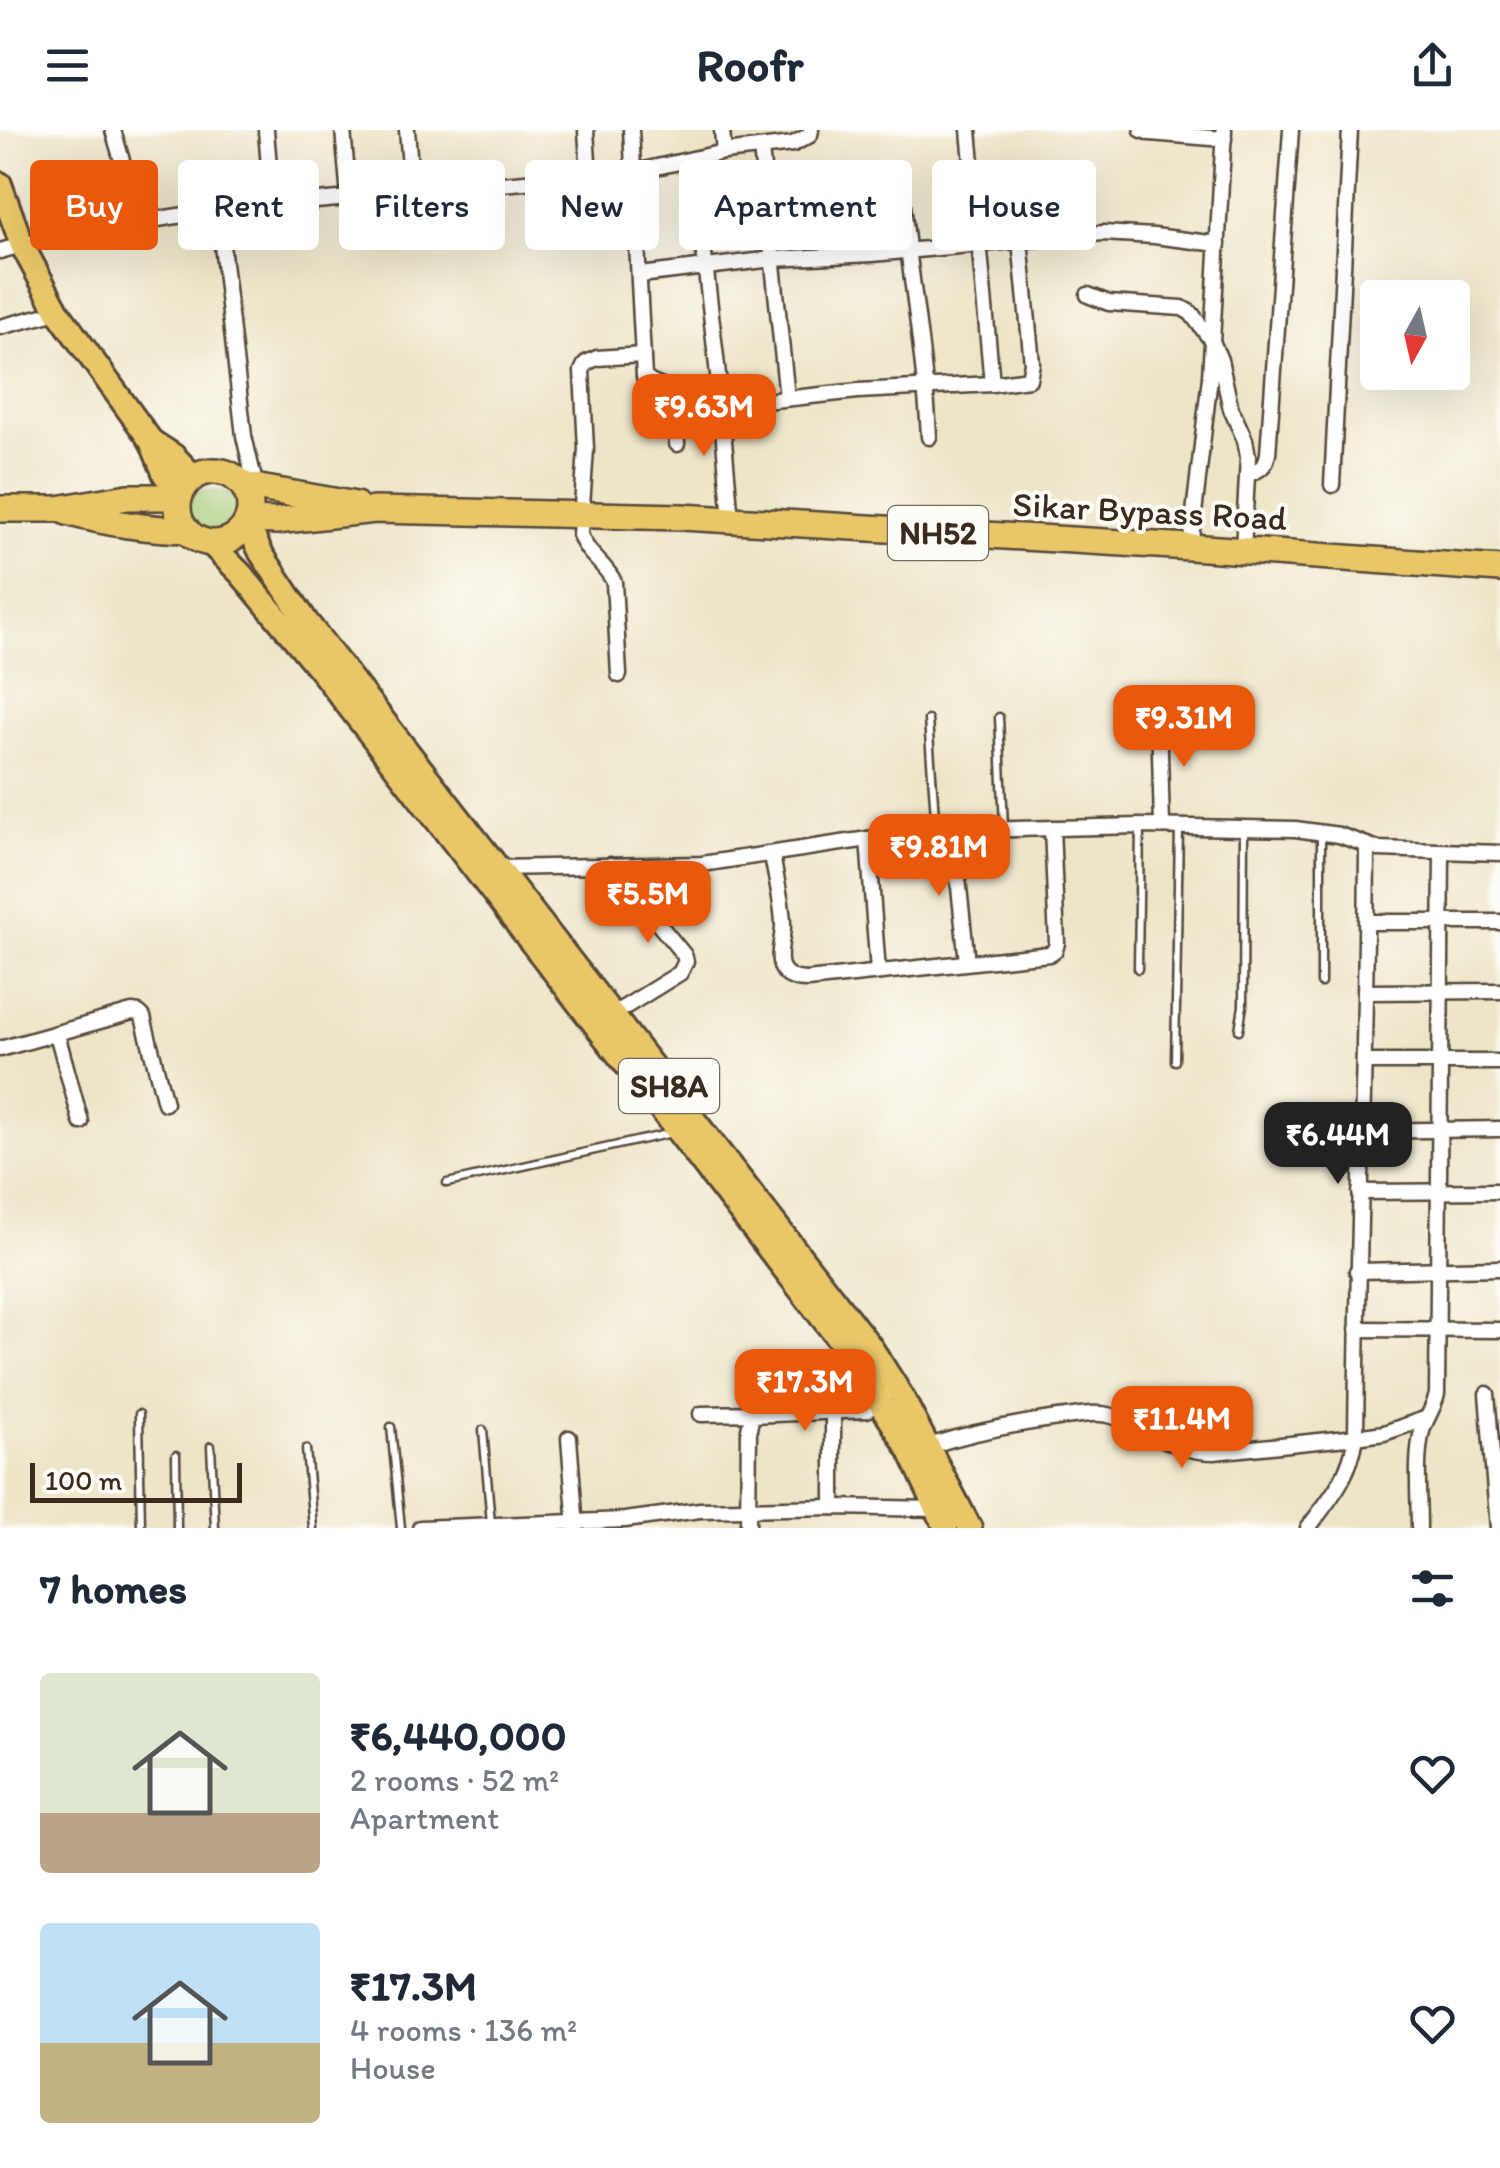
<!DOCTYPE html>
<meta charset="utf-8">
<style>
:root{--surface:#fff;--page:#f6f6f7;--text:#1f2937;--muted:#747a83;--accent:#ea580c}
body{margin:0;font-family:Itim,sans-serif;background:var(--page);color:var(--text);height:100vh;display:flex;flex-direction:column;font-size:38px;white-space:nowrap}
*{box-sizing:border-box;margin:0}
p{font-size:32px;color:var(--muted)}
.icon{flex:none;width:55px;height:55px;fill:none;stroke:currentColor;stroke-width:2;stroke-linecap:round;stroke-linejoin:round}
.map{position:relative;height:1398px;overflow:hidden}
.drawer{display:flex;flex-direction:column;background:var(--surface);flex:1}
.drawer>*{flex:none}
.top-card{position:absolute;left:30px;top:30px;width:1440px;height:90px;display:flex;gap:20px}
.needle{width:65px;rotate:188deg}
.fabs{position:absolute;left:1360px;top:150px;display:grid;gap:20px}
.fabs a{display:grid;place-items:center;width:110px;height:110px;border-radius:10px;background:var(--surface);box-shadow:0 10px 40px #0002;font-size:50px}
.scale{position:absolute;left:30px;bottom:25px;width:212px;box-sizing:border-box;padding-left:10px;border:5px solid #3b2a1e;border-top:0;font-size:28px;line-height:35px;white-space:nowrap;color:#3b2a1e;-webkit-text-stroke:8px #fdfcf7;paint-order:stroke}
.price{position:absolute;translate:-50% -85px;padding:0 22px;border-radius:20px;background:var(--accent);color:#fff;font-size:32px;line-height:65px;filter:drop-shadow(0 2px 5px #0008)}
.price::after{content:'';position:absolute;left:50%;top:60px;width:30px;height:22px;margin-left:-15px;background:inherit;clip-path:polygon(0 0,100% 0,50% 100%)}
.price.current{background:#222;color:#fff}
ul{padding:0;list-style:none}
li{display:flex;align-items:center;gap:30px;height:250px;padding:0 40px}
li span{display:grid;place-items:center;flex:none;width:280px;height:200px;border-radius:10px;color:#555}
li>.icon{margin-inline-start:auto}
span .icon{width:120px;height:120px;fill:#fffc;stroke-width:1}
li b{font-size:42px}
h2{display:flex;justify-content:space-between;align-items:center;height:120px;padding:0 40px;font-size:42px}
.chip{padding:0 35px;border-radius:10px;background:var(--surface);box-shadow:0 10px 40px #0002;font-size:35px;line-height:90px}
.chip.current{background:var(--accent);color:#fff}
header{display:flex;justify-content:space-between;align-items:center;height:130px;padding:0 40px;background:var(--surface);font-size:45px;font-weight:700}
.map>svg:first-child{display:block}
.green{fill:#a6c972;stroke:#707a48;stroke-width:2.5}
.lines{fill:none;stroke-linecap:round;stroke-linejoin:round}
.lane-casing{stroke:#564638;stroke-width:11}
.street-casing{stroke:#564638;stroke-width:19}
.primary-casing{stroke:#564638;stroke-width:28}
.highway-casing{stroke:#564638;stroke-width:30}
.lane{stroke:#fff;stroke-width:6}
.street{stroke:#fff;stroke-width:14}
.primary{stroke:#e9c769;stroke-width:22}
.highway{stroke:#e9c769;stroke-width:25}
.labels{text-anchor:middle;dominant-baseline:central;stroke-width:8;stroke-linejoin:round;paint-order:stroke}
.shield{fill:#fdfcf7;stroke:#75695f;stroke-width:2.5}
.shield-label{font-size:32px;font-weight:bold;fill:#3b2a1e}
.street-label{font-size:35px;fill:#3b2a1e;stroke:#fdfcf7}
</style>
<header><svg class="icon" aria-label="menu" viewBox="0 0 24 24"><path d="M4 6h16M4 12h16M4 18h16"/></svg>Roofr<svg class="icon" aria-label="share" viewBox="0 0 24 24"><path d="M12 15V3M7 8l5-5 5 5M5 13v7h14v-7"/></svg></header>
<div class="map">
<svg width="1500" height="1398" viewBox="0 0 1500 1398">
<rect width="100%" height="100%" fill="#fdfcf7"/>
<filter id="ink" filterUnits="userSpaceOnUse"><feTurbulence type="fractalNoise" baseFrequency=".01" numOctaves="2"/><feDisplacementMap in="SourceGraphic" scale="20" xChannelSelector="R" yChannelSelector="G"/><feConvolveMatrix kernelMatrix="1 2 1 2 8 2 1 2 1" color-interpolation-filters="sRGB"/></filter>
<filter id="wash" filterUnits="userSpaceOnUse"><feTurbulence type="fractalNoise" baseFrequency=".0048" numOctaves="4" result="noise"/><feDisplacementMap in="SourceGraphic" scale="40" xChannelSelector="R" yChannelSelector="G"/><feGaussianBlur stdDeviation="2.25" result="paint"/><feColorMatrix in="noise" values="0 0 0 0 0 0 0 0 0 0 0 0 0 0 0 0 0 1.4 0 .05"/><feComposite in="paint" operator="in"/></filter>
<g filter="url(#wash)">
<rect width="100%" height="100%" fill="#eee5c8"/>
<path class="green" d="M 197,361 C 217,361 234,359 244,378 L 238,398 L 227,403 L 193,402 C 191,400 183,393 182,391 C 175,378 186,365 197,361 Z"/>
</g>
<g filter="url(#ink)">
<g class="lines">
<g class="lane-casing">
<g id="lane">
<path d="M 999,587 L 1004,697"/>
<path d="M 928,590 L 936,700"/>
<path d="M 1138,839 L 1140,697"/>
<path d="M 1321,853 L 1321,702"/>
<path d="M 1239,900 L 1243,876 L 1244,700"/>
<path d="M 1175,931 L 1179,697"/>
<path d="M 447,1053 L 672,1003"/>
<path d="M 139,1284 L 141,1398"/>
<path d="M 391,1297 L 401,1398"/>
<path d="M 483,1300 L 491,1393"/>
<path d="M 211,1316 L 215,1398"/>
<path d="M 306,1319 L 313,1398"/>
<path d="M 176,1325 L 177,1398"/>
</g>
</g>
<g class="street-casing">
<g id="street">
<path d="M 113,0 L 140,92"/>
<path d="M 266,0 L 272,74"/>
<path d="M 343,0 L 349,67"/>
<path d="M 407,0 L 412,61"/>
<path d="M 586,0 L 589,48"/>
<path d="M 631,0 L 644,247 C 652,255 657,254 666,259 C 682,268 676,298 677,314"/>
<path d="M 722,0 L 724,22"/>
<path d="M 969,0 L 992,254"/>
<path d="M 1142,0 L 1150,3 L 1224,9"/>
<path d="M 761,19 L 787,268"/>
<path d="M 693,29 L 720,262 L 722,271 L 728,275 L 858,261 L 992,254 L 1029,249 L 1032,233 L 1020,111"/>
<path d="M 901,53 C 908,138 925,222 929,307"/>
<path d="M 218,80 L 244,306 L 256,358"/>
<path d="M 0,121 C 71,101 146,91 218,80 L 634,42 L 724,22 L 793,14 L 810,5 L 811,0"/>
<path d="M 640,145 L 773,129 L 872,124 L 1103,103 L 1154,106 L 1218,114"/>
<path d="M 1088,165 L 1109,173 L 1182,178 L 1191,183 L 1212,211 L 1220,230 L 1231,279 L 1245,310 L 1248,327 L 1243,421"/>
<path d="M 0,197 L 58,182"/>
<path d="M 720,265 L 731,390"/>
<path d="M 1248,344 C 1260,340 1265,337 1268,324 L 1291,0"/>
<path d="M 1332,355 L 1350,0"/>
<path d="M 1190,417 L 1210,247 L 1224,0"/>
<path d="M 619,545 L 614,452 C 605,433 587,425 580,405 L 586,319 L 582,241 L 586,233 L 597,228 L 642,225"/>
<path d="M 1159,586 L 1162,696"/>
<path d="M 953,701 L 967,832"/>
<path d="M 868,709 L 878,842"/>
<path d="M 772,724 C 775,747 783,772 783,796 C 783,808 777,824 781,836 C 785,847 796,850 807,850 L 1049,824 L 1055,820 L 1057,813 L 1052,698"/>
<path d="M 610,735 L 684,825 L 686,831 L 680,843 L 612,885"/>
<path d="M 497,738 L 702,734 L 868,709 L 936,701 L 1140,696 L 1295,699 L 1339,705 L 1378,719 L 1500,723"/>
<path d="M 1366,792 L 1500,792"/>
<path d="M 1365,862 L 1500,861"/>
<path d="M 57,904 L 81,992"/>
<path d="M 0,919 L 132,882 L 139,883 L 143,887 L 165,973"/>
<path d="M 1365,932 L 1500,932"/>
<path d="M 1361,1001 L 1500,999"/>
<path d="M 1360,1062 L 1500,1061"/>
<path d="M 1357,1141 L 1500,1138"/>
<path d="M 1357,1199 L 1500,1200"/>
<path d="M 1487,1264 L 1498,1398"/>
<path d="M 833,1282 L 833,1377"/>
<path d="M 701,1284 L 756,1283"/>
<path d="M 569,1308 L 576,1398"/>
<path d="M 929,1316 C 972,1302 1014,1294 1058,1288 C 1076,1286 1095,1281 1112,1286 C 1150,1297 1172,1322 1214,1322 L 1356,1307 L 1384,1303 L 1427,1288"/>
<path d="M 420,1398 L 625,1390 L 700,1380 L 833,1377 L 938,1379"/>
<path d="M 748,1398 L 749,1299 L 752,1285 L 867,1280 L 884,1267"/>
<path d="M 1308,1398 C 1331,1367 1350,1346 1356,1307 C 1358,1110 1366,913 1367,716"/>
<path d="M 1419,1398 C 1419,1369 1415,1329 1422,1301 C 1426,1288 1434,1278 1437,1264 L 1442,722"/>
</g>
</g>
<g class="primary-casing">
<g id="primary">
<path d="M 0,54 L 22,115 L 58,182 L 151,311 L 165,345 L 173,355 L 182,361"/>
<path d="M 151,311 L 174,326 L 194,347"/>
<path d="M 247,393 L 261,423 L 306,491 L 870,1216 L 901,1265 L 970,1398"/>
<path d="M 210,413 L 241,444 L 322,542 L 847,1220 L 910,1321 L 946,1398"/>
</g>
</g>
<g class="highway-casing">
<g id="highway">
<circle cx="214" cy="377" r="36"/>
<path d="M 243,355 L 356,375"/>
<path d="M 0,379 L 57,379 L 128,367 L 179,367"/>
<path d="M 67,382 C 106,393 146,399 187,400"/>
<path d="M 248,390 L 276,391 L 375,380 L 682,387 L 1190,417 L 1500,439"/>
</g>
</g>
<use href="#lane" class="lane"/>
<use href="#street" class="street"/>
<use href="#primary" class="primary"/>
<use href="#highway" class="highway"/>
</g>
</g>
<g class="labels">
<g class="shield">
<rect x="888" y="376" width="100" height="54" rx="8"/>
<rect x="619" y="929" width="100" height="54" rx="8"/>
</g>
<g class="shield-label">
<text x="938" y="403">NH52</text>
<text x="669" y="956">SH8A</text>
</g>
<g class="street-label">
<text transform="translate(1150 381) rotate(3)">Sikar Bypass Road</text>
</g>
</g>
</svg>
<div class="fabs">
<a><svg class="needle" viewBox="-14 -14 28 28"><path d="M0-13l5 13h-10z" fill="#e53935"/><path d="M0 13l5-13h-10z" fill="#747a83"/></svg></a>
</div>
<div class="scale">100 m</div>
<b class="price" style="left:704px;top:329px">₹9.63M</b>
<b class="price" style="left:1184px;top:640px">₹9.31M</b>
<b class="price" style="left:939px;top:769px">₹9.81M</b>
<b class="price" style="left:648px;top:816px">₹5.5M</b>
<b class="price current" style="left:1338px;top:1057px">₹6.44M</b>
<b class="price" style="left:805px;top:1304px">₹17.3M</b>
<b class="price" style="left:1182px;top:1341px">₹11.4M</b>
<div class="top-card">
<a class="chip current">Buy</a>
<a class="chip">Rent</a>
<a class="chip">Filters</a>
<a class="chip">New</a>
<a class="chip">Apartment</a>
<a class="chip">House</a>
</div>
</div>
<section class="drawer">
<h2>7 homes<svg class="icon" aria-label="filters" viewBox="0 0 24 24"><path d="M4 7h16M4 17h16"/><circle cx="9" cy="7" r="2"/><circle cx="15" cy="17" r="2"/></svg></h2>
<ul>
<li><span style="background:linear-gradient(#dfe7d0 70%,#b9a48a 0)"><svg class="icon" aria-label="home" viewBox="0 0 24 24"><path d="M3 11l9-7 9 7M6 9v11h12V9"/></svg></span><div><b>₹6,440,000</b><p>2 rooms · 52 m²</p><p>Apartment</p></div><svg class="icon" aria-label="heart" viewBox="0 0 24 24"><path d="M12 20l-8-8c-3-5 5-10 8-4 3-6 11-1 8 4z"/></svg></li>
<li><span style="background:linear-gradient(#bfe0f5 60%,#c2b280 0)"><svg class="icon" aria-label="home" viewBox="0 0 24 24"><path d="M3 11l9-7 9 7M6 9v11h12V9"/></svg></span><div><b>₹17.3M</b><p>4 rooms · 136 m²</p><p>House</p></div><svg class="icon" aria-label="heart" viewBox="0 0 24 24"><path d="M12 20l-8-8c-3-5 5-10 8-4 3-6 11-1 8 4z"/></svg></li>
</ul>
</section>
